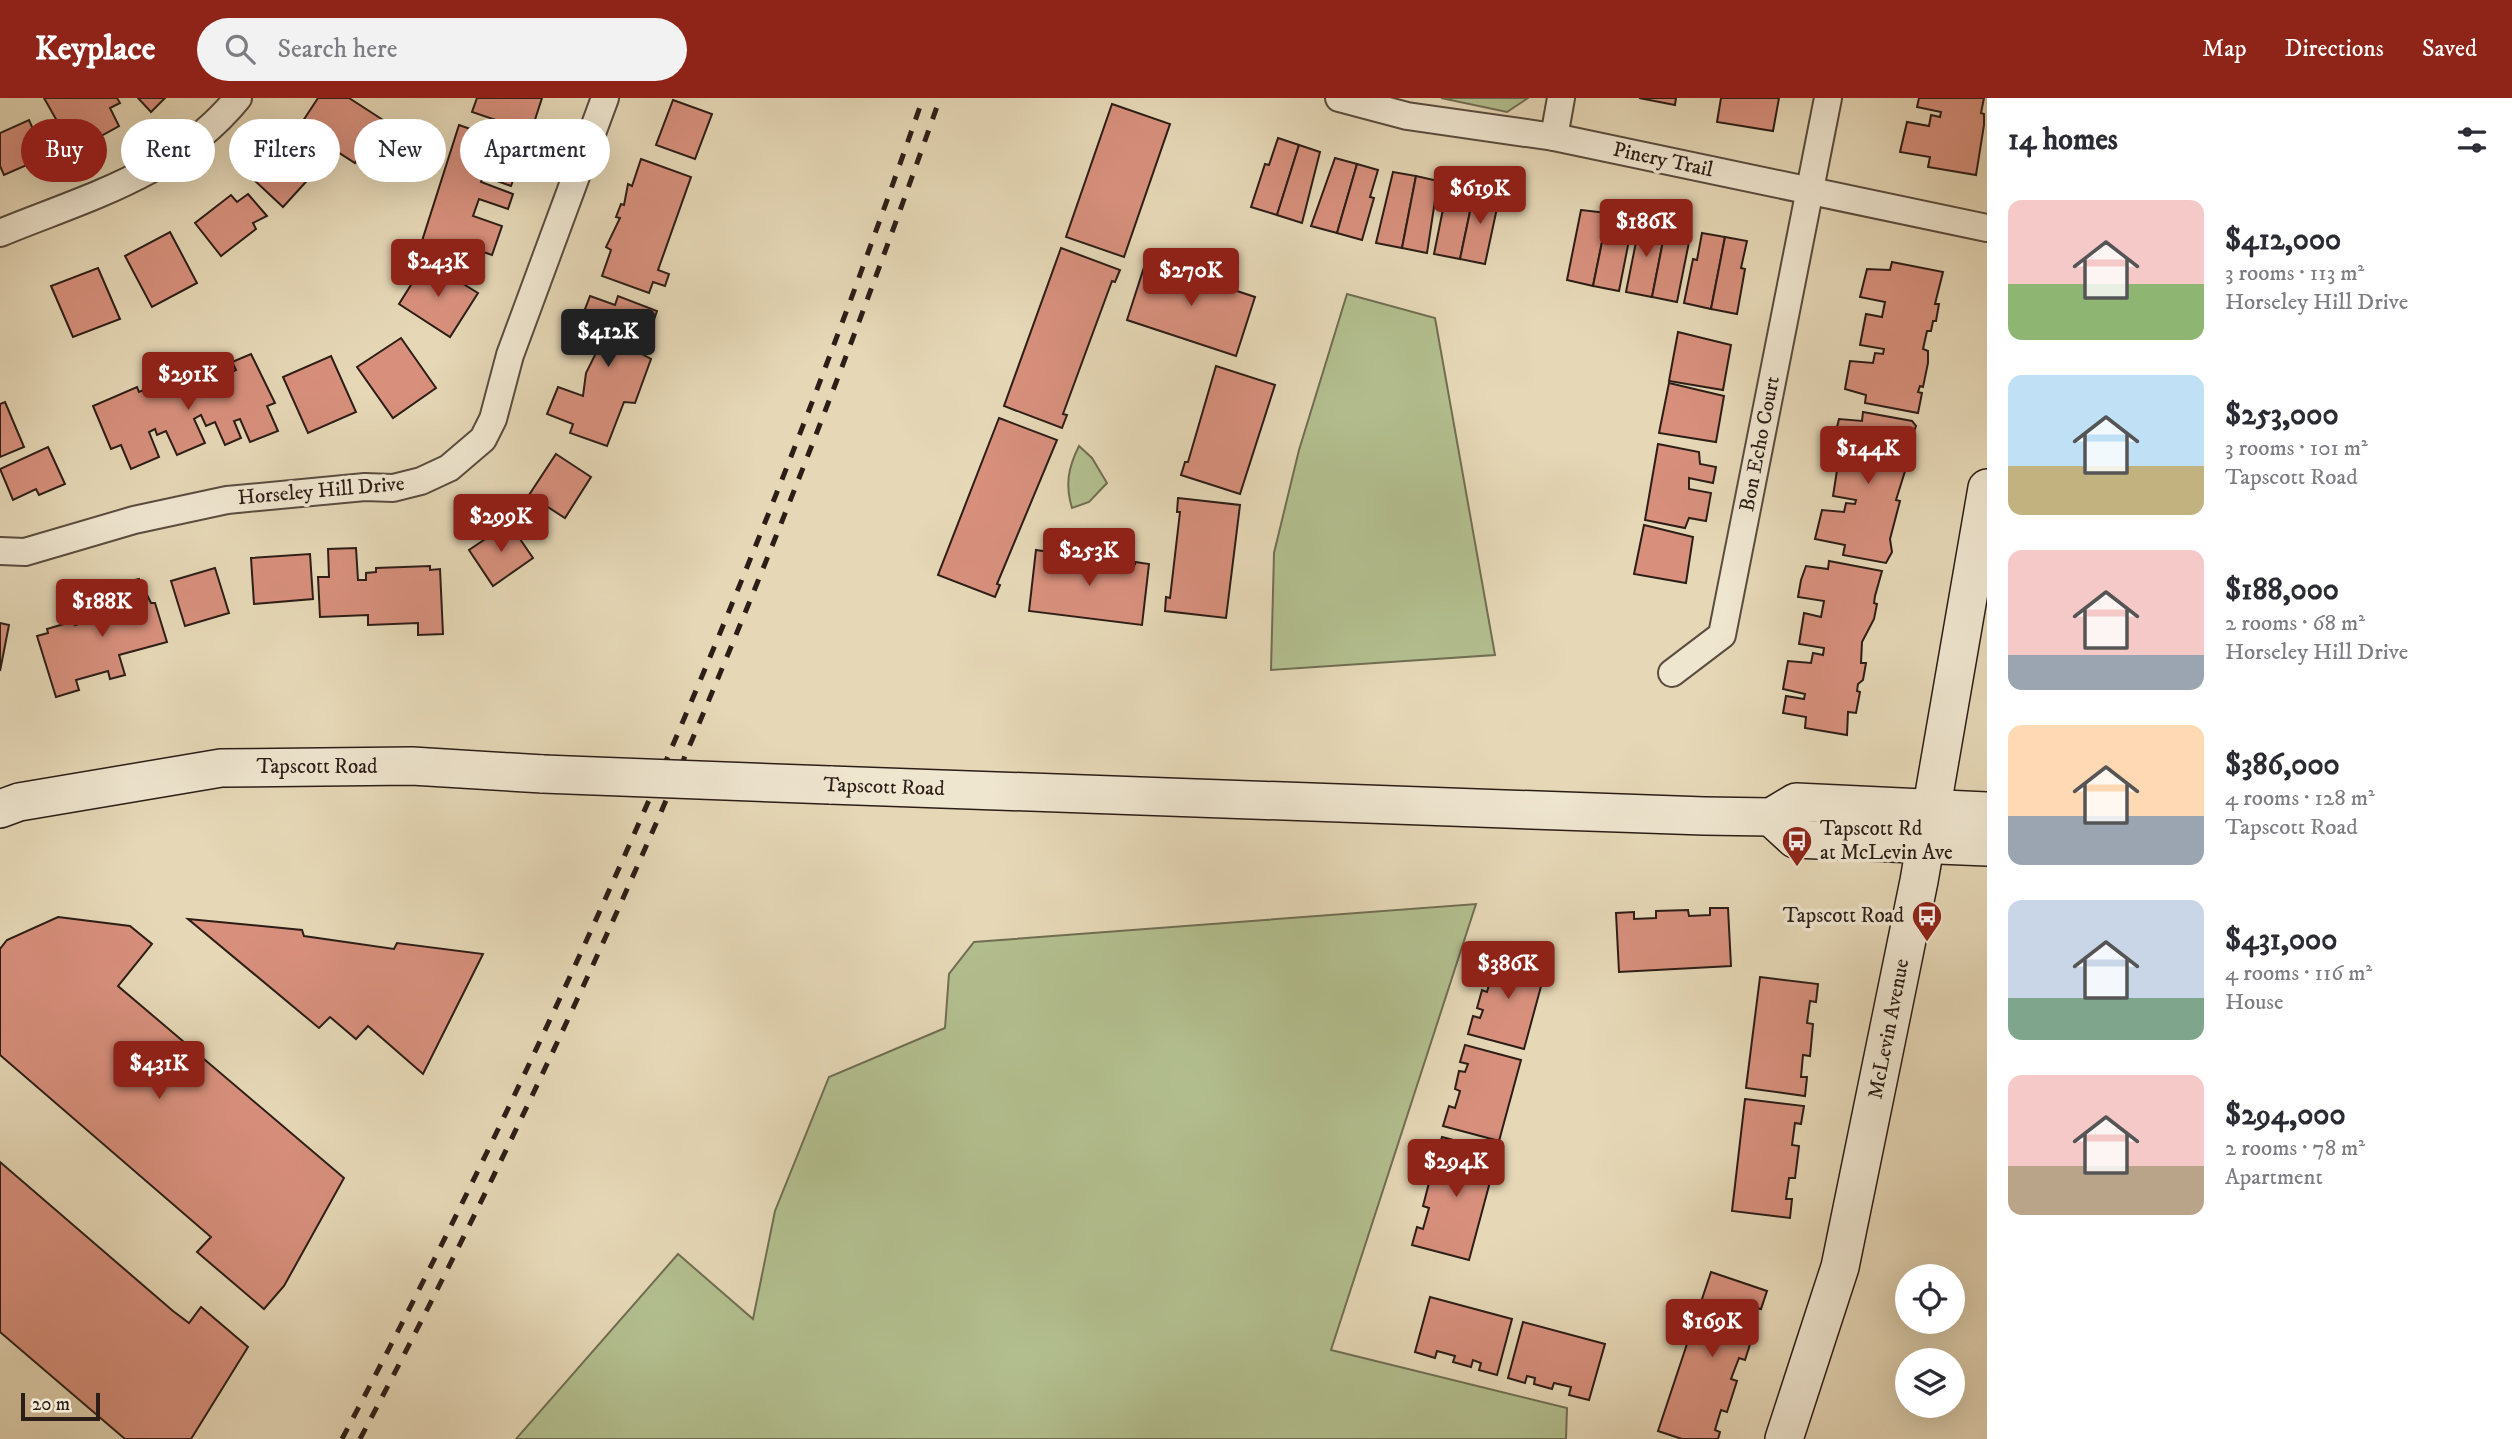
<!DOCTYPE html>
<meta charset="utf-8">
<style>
:root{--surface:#fff;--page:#f2f2f3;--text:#2b2b33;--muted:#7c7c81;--accent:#8f2418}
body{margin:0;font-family:"IM FELL DW Pica",serif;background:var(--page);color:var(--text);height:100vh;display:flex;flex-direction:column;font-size:26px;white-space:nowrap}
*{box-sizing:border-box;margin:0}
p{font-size:23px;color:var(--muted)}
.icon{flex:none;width:38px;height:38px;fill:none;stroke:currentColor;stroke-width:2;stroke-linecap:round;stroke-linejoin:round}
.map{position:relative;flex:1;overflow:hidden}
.details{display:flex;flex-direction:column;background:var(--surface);width:525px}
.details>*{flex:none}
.guide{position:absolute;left:21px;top:21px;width:665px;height:63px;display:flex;gap:14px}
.controls{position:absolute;left:1895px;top:1166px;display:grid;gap:14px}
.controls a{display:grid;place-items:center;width:70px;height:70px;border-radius:50%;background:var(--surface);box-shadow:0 7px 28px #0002;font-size:35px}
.scale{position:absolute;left:21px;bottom:18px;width:79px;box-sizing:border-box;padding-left:7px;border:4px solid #2c1d17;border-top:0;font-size:19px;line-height:24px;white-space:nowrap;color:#2c1d17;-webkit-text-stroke:5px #efe6d0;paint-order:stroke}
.price{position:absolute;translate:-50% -60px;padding:0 16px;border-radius:7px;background:var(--accent);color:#fff;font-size:23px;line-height:46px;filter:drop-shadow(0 2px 4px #0008)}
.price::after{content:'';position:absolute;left:50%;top:42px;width:21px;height:16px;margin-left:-10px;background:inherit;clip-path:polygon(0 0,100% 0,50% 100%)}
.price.on{background:#222;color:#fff}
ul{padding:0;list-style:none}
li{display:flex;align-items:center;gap:21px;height:175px;padding:0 21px}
li span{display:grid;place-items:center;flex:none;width:196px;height:140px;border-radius:14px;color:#555}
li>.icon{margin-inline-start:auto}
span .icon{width:84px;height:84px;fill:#fffc;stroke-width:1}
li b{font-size:30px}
h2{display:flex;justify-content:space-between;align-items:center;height:84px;padding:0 21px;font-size:30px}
.tag{padding:0 24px;border-radius:32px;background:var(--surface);box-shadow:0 7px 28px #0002;font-size:24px;line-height:63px}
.tag.on{background:var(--accent);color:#fff}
header{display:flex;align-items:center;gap:42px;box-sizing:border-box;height:98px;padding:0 35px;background:var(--accent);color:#fff}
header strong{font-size:33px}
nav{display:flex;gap:38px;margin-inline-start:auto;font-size:24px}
.search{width:490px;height:63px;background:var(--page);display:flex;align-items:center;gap:18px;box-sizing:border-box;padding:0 24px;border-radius:38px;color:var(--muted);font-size:26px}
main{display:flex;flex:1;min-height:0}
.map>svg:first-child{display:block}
.green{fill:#b3bf8f;stroke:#706e53;stroke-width:2}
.building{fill:#d8907d;stroke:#2c1d17;stroke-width:2}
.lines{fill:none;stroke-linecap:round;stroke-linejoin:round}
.street-casing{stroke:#5a4c3f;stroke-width:30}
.secondary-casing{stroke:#2c1d17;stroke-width:40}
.street{stroke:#efe6d0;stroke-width:26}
.secondary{stroke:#efe6d0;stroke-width:37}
.rail{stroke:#2c1d17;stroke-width:5;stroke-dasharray:12 12;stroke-linecap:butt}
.secondary-bridge-casing{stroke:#2c1d17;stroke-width:40;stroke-linecap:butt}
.secondary-bridge{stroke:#efe6d0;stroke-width:37}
.labels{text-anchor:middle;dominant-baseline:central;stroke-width:7;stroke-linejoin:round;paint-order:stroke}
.street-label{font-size:21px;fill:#2c1d17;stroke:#efe6d0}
.poi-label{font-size:21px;fill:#2c1d17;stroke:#efe6d0;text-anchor:start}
</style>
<header>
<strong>Keyplace</strong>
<div class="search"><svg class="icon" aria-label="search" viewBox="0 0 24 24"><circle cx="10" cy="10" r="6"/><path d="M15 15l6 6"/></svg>Search here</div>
<nav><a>Map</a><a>Directions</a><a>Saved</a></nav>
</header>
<main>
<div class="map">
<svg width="1987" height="1341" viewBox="0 0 1987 1341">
<rect width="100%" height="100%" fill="#e6d8b7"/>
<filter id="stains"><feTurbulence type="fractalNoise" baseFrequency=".00286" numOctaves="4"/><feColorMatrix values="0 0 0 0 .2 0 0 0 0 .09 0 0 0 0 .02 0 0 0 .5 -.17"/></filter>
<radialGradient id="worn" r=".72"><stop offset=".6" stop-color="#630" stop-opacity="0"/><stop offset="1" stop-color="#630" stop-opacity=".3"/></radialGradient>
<g class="green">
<path d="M 1441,0 L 1528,0 L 1507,14 Z"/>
<path d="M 1347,196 L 1435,220 L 1495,557 L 1271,572 L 1274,455 L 1299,352 Z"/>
<path d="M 1079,348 L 1092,360 L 1107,385 L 1089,404 L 1072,410 C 1065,387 1068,370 1079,348 Z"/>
<path d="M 1476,806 L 1331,1252 L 1567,1310 L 1566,1341 L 516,1341 L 678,1156 L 753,1221 L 775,1113 L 829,979 L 945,930 L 949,876 L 974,844 Z"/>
</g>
<g class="building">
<path d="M 44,0 L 117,0 L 120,5 L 110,10 L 119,28 L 74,53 Z"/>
<path d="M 138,0 L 165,0 L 151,14 Z"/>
<path d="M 318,0 L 349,0 L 383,22 L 355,65 L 299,29 Z"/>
<path d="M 477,0 L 542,0 L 531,34 L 472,14 Z"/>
<path d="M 1639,0 L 1676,0 L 1675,7 Z"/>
<path d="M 1721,0 L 1779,0 L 1773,33 L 1717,24 Z"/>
<path d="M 1919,0 L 1984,0 L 1981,15 L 1984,16 L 1984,27 L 1976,77 L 1928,69 L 1930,59 L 1900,54 L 1907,24 L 1929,28 L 1931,17 L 1940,19 L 1941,14 L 1917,9 Z"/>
<path d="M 673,2 L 712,16 L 695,61 L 656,47 Z"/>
<path d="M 1112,6 L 1170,26 L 1124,159 L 1066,139 Z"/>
<path d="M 29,22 L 45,59 L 4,77 L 0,68 L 0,35 Z"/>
<path d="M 459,27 L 496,40 L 492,50 L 521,60 L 511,88 L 483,78 L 481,84 L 513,96 L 508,111 L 479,101 L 473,118 L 502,128 L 492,157 L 463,147 L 460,157 L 422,143 Z"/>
<path d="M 1278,40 L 1299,47 L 1277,117 L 1251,109 L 1265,66 L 1269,67 Z"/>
<path d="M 282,46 L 314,75 L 283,109 L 252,80 Z"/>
<path d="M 1299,47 L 1320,54 L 1302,125 L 1277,117 Z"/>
<path d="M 1335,60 L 1357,66 L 1337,135 L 1311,128 Z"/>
<path d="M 641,61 L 691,79 L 658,172 L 669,176 L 665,188 L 653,184 L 649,195 L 602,178 L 611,152 L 606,149 L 620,120 L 616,119 L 621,106 L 624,107 L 628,86 L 632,88 Z"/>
<path d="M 1357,66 L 1378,72 L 1370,99 L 1374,100 L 1362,142 L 1337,135 Z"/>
<path d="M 1393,74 L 1416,78 L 1402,150 L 1376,145 Z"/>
<path d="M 1416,78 L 1438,83 L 1427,155 L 1402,150 Z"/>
<path d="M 1448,86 L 1475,90 L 1460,161 L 1434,156 Z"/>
<path d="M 1475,90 L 1500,96 L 1485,166 L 1460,161 Z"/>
<path d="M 248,96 L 267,118 L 253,125 L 256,131 L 221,158 L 195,125 L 231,97 L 237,104 Z"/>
<path d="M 1581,112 L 1608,115 L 1593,188 L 1567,182 Z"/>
<path d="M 1608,115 L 1633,122 L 1619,193 L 1593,188 Z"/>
<path d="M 1640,124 L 1666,128 L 1652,199 L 1626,194 Z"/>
<path d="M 1666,128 L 1691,134 L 1677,204 L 1652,199 Z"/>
<path d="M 170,134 L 197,185 L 152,209 L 125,158 Z"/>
<path d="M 1702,135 L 1725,139 L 1711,211 L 1684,205 L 1693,161 L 1697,162 Z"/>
<path d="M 1725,139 L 1747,143 L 1741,170 L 1745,171 L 1737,216 L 1711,211 Z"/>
<path d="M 1061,150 L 1120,172 L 1115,184 L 1112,183 L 1063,316 L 1067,317 L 1062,330 L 1004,308 Z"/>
<path d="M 426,163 L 478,195 L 450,239 L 399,206 Z"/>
<path d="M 1146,163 L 1255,199 L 1236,258 L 1127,222 Z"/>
<path d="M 1892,164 L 1943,174 L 1935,206 L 1939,206 L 1936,223 L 1933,223 L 1931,233 L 1927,233 L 1923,251 L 1928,253 L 1928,265 L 1923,289 L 1920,288 L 1918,294 L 1922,295 L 1918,315 L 1865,305 L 1866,297 L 1845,291 L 1850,263 L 1873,265 L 1875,255 L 1883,256 L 1884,251 L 1860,247 L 1866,216 L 1882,219 L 1885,204 L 1860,199 L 1867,171 L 1890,172 Z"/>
<path d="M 98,170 L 120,221 L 73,239 L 51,188 Z"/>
<path d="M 590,198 L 615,207 L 618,198 L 657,213 L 642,256 L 651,261 L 635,305 L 624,304 L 607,348 L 570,335 L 573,326 L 547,316 L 558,289 L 583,298 L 586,275 L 605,237 L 579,227 Z"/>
<path d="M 1678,234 L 1731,247 L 1723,292 L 1669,283 Z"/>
<path d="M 401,240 L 436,290 L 393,320 L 357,269 Z"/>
<path d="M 251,256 L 275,305 L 267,308 L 278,333 L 250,344 L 240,321 L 234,323 L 241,340 L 225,347 L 215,324 L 206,328 L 201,317 L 194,321 L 205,345 L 177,357 L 166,333 L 157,337 L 155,331 L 149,334 L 159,359 L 131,371 L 121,347 L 111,351 L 93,308 L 137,289 L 139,294 L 183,275 L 188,285 L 210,276 L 213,282 L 236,272 L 232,264 Z"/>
<path d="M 331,258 L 356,314 L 308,335 L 283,279 Z"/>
<path d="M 1216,268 L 1275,287 L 1240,396 L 1181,377 L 1185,364 L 1188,364 Z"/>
<path d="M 1669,285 L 1724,298 L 1716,344 L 1659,335 Z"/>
<path d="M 5,304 L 24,349 L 0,359 L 0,306 Z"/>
<path d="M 1863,314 L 1912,323 L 1916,328 L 1908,349 L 1897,347 L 1896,354 L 1900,355 L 1897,368 L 1906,370 L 1896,402 L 1900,403 L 1890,441 L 1892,454 L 1886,465 L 1843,457 L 1845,447 L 1815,441 L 1822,412 L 1844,414 L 1846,405 L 1855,406 L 1856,402 L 1833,398 L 1838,366 L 1861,370 L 1862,365 L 1854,364 L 1856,354 L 1832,349 L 1839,321 L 1862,323 Z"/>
<path d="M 999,320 L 1057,342 L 997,486 L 1000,487 L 995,499 L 938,477 Z"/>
<path d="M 1658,346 L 1699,354 L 1700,366 L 1716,369 L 1713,385 L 1689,380 L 1689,391 L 1711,395 L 1706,423 L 1689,420 L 1685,430 L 1645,422 Z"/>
<path d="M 48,349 L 65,386 L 39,397 L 36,391 L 13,402 L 0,371 Z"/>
<path d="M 556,356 L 591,379 L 565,420 L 529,397 Z"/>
<path d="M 1178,400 L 1240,407 L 1226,520 L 1165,513 L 1166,499 L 1170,500 L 1180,414 L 1177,414 Z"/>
<path d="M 509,425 L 533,460 L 493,488 L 469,452 Z"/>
<path d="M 1644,427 L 1693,439 L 1686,485 L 1634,476 Z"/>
<path d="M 356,450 L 358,482 L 366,482 L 366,475 L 376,474 L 376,470 L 430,468 L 430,472 L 440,471 L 443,536 L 418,537 L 418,525 L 368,527 L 368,517 L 320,519 L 318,479 L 329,479 L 328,451 Z"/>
<path d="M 1036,452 L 1135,466 L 1135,464 L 1149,466 L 1142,527 L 1029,513 Z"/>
<path d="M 310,456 L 313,501 L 254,506 L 251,460 Z"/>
<path d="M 1829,463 L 1882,473 L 1875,498 L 1874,505 L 1877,506 L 1874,521 L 1862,544 L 1861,565 L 1866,565 L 1863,582 L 1858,586 L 1857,593 L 1860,594 L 1856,615 L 1848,614 L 1847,637 L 1805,630 L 1806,619 L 1783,615 L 1786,598 L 1804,601 L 1805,596 L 1783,591 L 1788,563 L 1811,565 L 1813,555 L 1823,557 L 1824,550 L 1799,546 L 1804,515 L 1821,519 L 1824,503 L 1798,499 L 1801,482 L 1806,468 L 1828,471 Z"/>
<path d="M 215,470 L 229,515 L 185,528 L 171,483 Z"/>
<path d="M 139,481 L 151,505 L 155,505 L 167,544 L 119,557 L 125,577 L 110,581 L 108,573 L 76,582 L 79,592 L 56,599 L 37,538 L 48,535 L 47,531 L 74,523 L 75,527 L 83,525 L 82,521 L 97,516 L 98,520 L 118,517 L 109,489 Z"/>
<path d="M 0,525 L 9,527 L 0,573 Z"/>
<path d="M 1710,810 L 1728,810 L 1731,868 L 1619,874 L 1616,815 L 1634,814 L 1634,821 L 1656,820 L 1656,813 L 1688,812 L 1689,818 L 1710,817 Z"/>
<path d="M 58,819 L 130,828 L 152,846 L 118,888 L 344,1080 L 284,1188 L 264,1211 L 197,1154 L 211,1139 L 0,957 L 0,851 L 7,842 Z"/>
<path d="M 188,821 L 302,832 L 304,838 L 394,851 L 397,845 L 483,856 L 423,976 L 368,928 L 356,941 L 330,919 L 319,930 Z"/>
<path d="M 1491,854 L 1546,870 L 1524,951 L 1468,936 L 1473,918 L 1480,920 L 1483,912 L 1477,910 L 1482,892 L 1487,894 L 1492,876 L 1485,874 Z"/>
<path d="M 1760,879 L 1818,886 L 1816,904 L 1810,903 L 1807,925 L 1813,926 L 1810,958 L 1803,957 L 1801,979 L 1807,979 L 1805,998 L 1746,990 Z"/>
<path d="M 1465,947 L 1521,962 L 1499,1043 L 1443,1028 L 1449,1008 L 1455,1010 L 1460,993 L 1455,991 L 1459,973 L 1465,974 L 1468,966 L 1460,964 Z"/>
<path d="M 1745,1001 L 1804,1008 L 1801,1026 L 1795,1025 L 1792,1047 L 1799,1048 L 1795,1080 L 1789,1080 L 1786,1101 L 1792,1101 L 1790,1120 L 1732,1113 Z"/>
<path d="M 1442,1039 L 1498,1054 L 1469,1162 L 1412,1147 L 1417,1129 L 1423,1131 L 1429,1110 L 1423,1108 L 1431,1077 L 1437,1079 L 1443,1057 L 1437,1056 Z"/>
<path d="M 0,1064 L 173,1213 L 189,1225 L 201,1209 L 248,1249 L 191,1341 L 125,1341 L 0,1234 Z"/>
<path d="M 1711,1174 L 1767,1193 L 1761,1211 L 1755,1210 L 1749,1229 L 1755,1231 L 1745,1262 L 1739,1260 L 1731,1281 L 1737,1283 L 1727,1314 L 1721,1312 L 1715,1332 L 1720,1334 L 1718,1341 L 1682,1341 L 1658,1333 Z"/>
<path d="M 1430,1199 L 1512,1221 L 1497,1277 L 1479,1272 L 1481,1265 L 1473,1262 L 1471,1269 L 1453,1264 L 1455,1258 L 1437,1253 L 1435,1260 L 1415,1254 Z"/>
<path d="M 1523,1224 L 1605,1246 L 1589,1302 L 1569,1297 L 1571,1289 L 1554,1285 L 1552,1291 L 1534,1286 L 1535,1280 L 1527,1278 L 1525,1285 L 1508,1280 Z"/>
</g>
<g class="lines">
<g class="street-casing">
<g id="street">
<path d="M 1339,0 L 1407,18 L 1554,39 L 1987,130"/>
<path d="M 1554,39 L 1561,0"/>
<path d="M 0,135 C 88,99 176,76 238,0"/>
<path d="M 0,453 L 25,454 L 134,422 L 227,402 L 365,389 L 393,390 L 421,383 L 449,370 L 483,341 L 493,321 L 510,257 L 605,0"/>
<path d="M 1672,575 L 1722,537 L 1828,0"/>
</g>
</g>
<g class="secondary-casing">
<g id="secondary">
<path d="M 830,687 L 1704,718 L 1771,719 L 1796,704 L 1987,713"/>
<path d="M 0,711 L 19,704 L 221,670 L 412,668 L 543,676"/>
<path d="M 1771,719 L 1795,741 L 1987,749"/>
<path d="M 1784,1341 L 1840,1169 L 1919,783 L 1987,390"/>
</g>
</g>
<use href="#street" class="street"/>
<use href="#secondary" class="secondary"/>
<g class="rail">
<path d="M 342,1341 C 569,910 764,460 923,0"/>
<path d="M 360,1341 C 588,910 779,460 940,0"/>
</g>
<g class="secondary-bridge-casing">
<path id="secondary-bridge" d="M 543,676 L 830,687"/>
</g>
<use href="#secondary-bridge" class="secondary-bridge"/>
</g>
<defs>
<g id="bus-pin" transform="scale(1.575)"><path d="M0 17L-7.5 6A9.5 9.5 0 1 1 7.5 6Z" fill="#8f2418" stroke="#efe6d0"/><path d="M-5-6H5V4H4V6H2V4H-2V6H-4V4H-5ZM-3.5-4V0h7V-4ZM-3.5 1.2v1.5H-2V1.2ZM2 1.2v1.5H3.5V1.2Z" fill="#fff"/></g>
</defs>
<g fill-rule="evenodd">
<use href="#bus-pin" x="1797" y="743"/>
<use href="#bus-pin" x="1927" y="818"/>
</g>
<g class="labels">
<g class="street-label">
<text transform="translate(1663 62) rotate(12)">Pinery Trail</text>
<text transform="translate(1760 346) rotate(-79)">Bon Echo Court</text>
<text transform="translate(321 393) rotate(-5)">Horseley Hill Drive</text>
<text x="317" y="669">Tapscott Road</text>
<text transform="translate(884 689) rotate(2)">Tapscott Road</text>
<text transform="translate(1889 931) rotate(-79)">McLevin Avenue</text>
</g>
<g class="poi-label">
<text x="1820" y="731">Tapscott Rd<tspan x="1820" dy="24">at McLevin Ave</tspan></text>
<text x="1904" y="818" text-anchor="end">Tapscott Road</text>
</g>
</g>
<rect width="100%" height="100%" filter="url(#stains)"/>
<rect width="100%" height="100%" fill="url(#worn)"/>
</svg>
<div class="controls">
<a><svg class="icon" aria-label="locate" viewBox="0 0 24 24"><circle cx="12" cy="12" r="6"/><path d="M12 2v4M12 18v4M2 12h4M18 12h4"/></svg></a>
<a><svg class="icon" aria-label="layers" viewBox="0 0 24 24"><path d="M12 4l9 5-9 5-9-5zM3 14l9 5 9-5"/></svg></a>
</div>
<div class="scale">20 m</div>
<b class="price" style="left:1480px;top:128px">$619K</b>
<b class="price" style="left:1646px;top:161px">$186K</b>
<b class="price" style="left:438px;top:201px">$243K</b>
<b class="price" style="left:1191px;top:210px">$270K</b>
<b class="price on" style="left:608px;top:271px">$412K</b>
<b class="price" style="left:188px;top:314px">$291K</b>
<b class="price" style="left:1868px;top:388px">$144K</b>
<b class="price" style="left:501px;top:456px">$299K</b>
<b class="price" style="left:1089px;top:490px">$253K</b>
<b class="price" style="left:102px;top:541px">$188K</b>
<b class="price" style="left:1508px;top:903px">$386K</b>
<b class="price" style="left:159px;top:1003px">$431K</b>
<b class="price" style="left:1456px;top:1101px">$294K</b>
<b class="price" style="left:1712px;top:1261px">$169K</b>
<div class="guide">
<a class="tag on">Buy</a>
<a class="tag">Rent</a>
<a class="tag">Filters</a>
<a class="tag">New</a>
<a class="tag">Apartment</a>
</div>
</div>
<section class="details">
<h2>14 homes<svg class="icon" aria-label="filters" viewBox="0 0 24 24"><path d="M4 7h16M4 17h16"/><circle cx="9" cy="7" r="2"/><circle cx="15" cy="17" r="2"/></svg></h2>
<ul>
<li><span style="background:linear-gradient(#f6c9c9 60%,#8fb573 0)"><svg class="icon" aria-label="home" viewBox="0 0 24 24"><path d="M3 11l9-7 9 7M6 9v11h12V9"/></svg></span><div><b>$412,000</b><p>3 rooms · 113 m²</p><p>Horseley Hill Drive</p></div></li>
<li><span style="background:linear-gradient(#bfe0f5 65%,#c2b280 0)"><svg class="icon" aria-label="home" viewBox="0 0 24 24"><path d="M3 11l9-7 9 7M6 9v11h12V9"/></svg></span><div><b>$253,000</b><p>3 rooms · 101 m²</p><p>Tapscott Road</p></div></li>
<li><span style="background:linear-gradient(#f6c9c9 75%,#9aa5b1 0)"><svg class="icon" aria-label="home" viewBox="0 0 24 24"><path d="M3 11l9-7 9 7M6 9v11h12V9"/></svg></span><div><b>$188,000</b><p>2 rooms · 68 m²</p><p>Horseley Hill Drive</p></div></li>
<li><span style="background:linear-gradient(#ffd9b3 65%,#9aa5b1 0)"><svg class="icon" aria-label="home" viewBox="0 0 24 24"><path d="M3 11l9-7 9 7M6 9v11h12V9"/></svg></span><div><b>$386,000</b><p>4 rooms · 128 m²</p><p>Tapscott Road</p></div></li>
<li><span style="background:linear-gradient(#c9d6e8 70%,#7fa58c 0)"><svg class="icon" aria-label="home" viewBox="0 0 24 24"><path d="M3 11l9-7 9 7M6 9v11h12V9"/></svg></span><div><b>$431,000</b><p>4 rooms · 116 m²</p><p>House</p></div></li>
<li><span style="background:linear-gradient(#f6c9c9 65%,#b9a48a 0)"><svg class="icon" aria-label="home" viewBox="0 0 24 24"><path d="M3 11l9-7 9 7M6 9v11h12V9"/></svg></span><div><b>$294,000</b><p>2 rooms · 78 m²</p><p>Apartment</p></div></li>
</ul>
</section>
</main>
